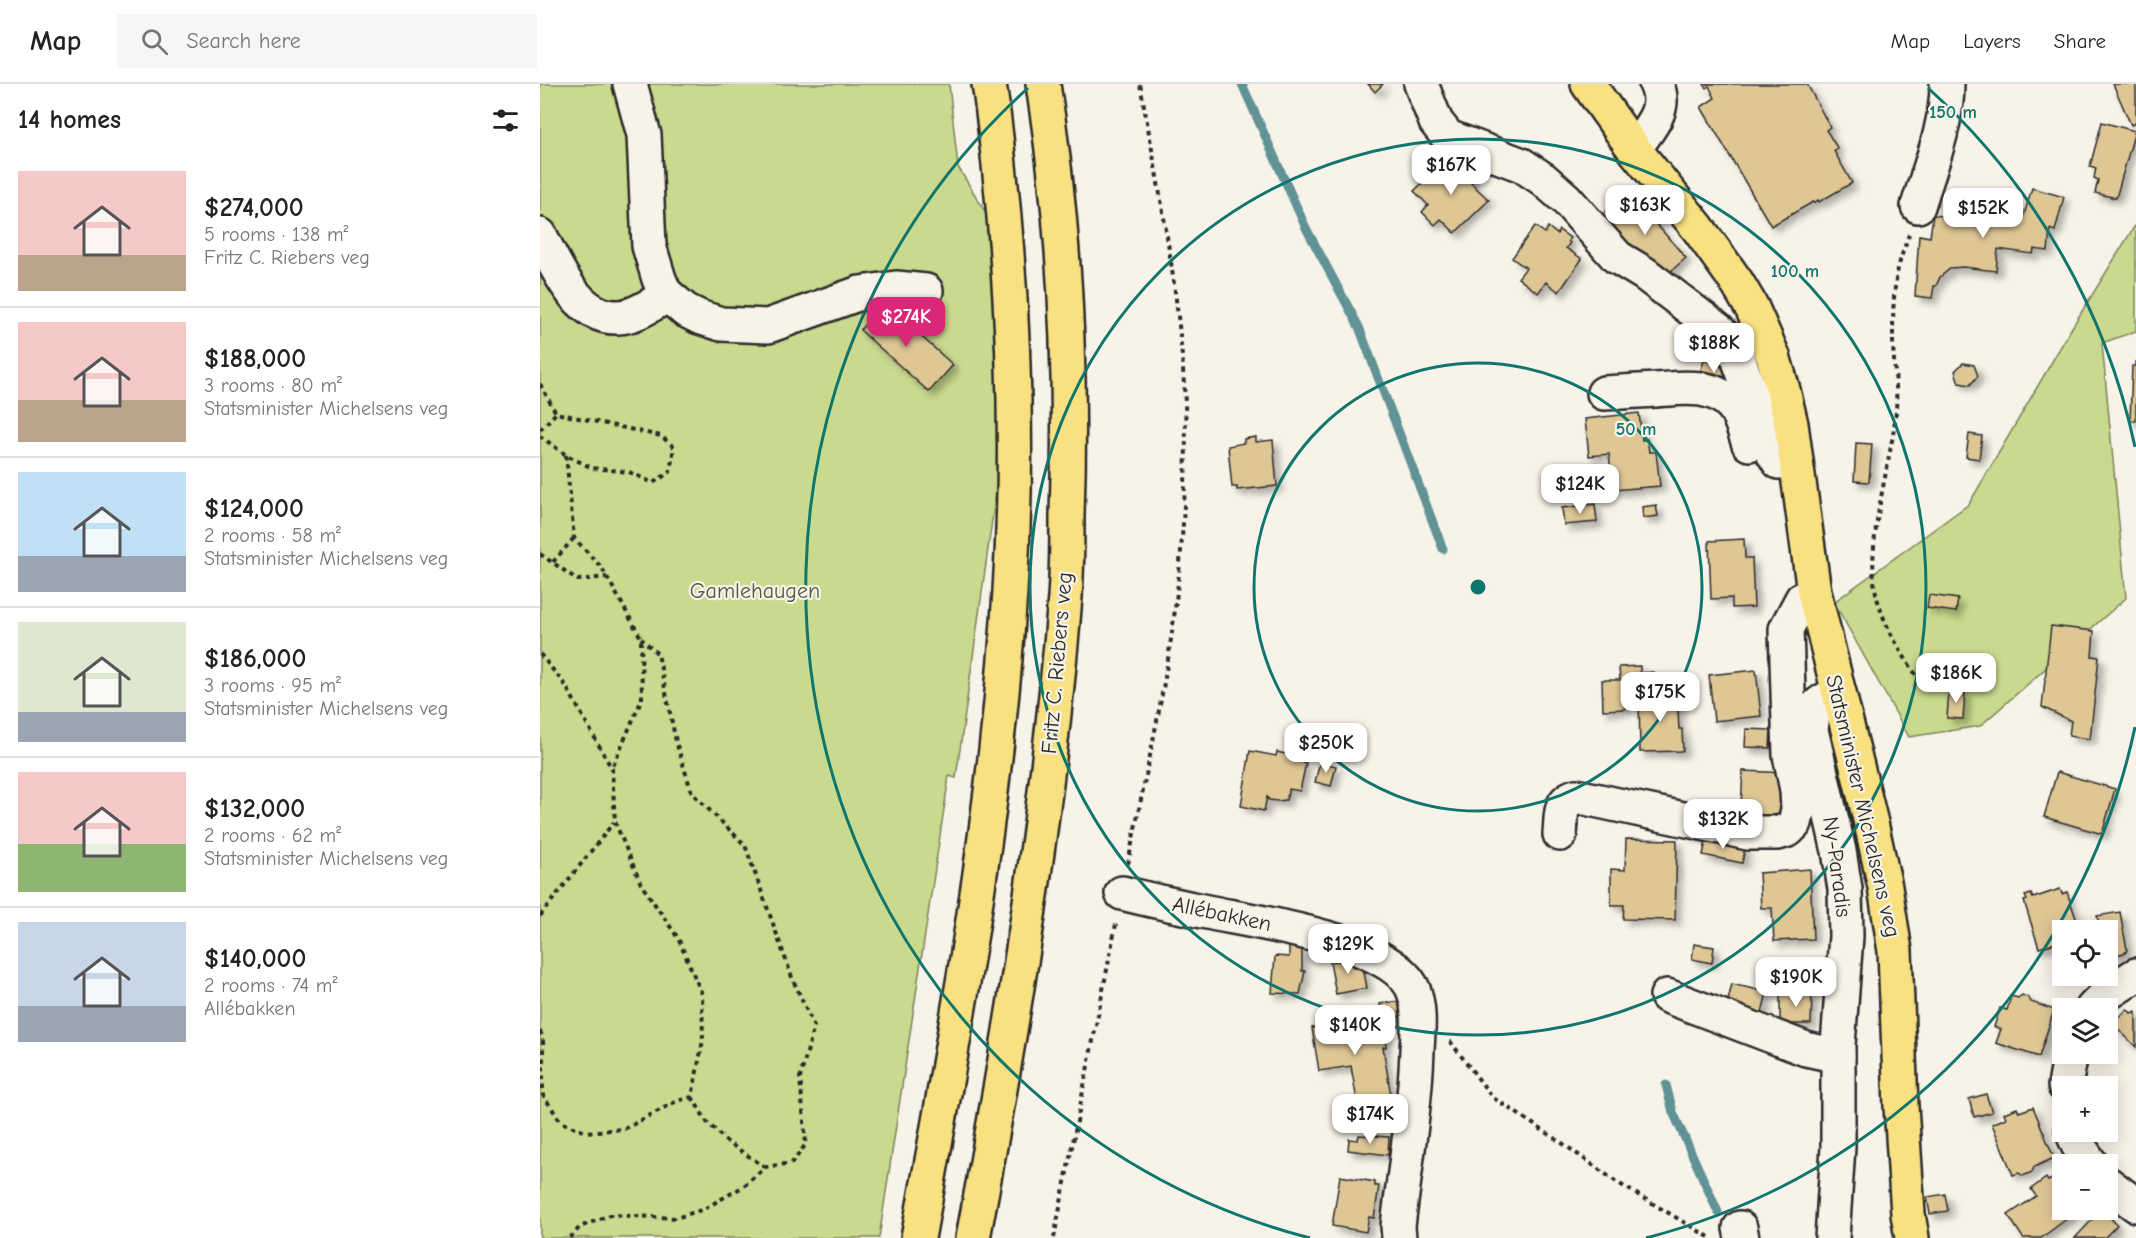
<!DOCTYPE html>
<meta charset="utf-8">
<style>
:root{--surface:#fff;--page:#f6f6f6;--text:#222;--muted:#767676;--line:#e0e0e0;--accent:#db2777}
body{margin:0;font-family:"Comic Neue",sans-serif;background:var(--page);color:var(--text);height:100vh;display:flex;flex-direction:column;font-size:22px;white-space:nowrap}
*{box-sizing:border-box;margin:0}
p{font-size:20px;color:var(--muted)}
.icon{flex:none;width:33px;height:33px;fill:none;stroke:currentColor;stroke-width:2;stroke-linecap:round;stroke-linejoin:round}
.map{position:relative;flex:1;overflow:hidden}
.drawer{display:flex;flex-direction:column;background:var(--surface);width:540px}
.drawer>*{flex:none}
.fabs{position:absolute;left:1512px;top:836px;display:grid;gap:12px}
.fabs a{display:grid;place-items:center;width:66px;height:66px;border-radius:0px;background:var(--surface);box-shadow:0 3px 15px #0003;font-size:30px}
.price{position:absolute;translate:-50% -51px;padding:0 14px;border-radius:12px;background:#fff;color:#222;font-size:20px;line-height:39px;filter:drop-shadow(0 2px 3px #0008)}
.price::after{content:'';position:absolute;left:50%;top:36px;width:18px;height:14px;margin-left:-9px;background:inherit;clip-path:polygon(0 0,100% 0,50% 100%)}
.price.selected{background:var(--accent);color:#fff}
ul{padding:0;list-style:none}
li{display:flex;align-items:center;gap:18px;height:150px;padding:0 18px}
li+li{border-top:2px solid var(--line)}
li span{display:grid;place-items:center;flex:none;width:168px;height:120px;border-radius:0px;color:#555}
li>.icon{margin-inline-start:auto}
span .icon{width:72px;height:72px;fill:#fffc;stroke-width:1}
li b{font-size:26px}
h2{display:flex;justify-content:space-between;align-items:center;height:72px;padding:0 18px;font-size:26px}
header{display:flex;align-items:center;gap:36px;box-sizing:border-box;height:84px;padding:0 30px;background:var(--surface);border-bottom:2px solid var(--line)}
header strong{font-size:28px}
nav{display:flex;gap:33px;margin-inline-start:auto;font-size:21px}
.search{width:420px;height:54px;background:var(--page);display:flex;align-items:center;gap:15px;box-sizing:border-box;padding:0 21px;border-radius:0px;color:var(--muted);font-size:22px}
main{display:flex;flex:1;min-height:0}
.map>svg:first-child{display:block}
.green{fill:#c9d98d;stroke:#7a825c;stroke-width:1.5}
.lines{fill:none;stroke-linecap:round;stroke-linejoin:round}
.stream{stroke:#619296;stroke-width:9}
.building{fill:#dfc695;stroke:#2b2b2b;stroke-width:1.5;filter:url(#shadow)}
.minor-casing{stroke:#2b2b2b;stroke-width:38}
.major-casing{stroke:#2b2b2b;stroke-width:38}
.highway-casing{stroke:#2b2b2b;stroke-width:38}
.path{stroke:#2b2b2b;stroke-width:4;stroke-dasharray:4.5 4.5;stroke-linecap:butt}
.minor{stroke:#f7f3e8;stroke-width:33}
.major{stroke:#f9e181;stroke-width:33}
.highway{stroke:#f9e181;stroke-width:33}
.ring{fill:none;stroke:#0f766e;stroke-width:3}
.labels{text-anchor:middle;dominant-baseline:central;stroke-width:4.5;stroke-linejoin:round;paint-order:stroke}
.park-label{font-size:22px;fill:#525644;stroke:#f7f3e8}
.street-label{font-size:22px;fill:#2b2b2b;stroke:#f7f3e8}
.centre{fill:#0f766e;stroke:#f7f3e8;stroke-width:3}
.ring-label{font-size:18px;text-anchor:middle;font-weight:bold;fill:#0f766e;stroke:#f7f3e8;stroke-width:4.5;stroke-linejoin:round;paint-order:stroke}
</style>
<header>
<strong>Map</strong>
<div class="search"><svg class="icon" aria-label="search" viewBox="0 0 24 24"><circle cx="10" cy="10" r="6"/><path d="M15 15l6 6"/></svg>Search here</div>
<nav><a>Map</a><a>Layers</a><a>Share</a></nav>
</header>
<main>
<section class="drawer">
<h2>14 homes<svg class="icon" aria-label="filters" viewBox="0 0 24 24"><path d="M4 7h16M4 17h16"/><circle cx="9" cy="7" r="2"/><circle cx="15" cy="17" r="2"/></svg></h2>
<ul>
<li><span style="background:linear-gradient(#f6c9c9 70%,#b9a48a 0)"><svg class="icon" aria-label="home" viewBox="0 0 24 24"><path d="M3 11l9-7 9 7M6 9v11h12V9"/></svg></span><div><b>$274,000</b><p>5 rooms · 138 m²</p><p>Fritz C. Riebers veg</p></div></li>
<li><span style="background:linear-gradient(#f6c9c9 65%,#b9a48a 0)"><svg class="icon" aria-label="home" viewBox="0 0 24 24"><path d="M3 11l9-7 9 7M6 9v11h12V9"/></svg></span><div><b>$188,000</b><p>3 rooms · 80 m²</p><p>Statsminister Michelsens veg</p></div></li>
<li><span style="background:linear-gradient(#bfe0f5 70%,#9aa5b1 0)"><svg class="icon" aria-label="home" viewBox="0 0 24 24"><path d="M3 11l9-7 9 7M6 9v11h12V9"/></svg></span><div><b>$124,000</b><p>2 rooms · 58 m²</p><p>Statsminister Michelsens veg</p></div></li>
<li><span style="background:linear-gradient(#dfe7d0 75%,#9aa5b1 0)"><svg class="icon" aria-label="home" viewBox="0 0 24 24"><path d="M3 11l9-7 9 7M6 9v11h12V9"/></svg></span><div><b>$186,000</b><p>3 rooms · 95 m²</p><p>Statsminister Michelsens veg</p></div></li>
<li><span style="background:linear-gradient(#f6c9c9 60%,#8fb573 0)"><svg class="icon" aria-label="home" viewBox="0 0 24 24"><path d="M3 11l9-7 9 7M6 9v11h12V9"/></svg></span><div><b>$132,000</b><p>2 rooms · 62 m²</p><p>Statsminister Michelsens veg</p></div></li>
<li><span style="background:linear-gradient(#c9d6e8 70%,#9aa5b1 0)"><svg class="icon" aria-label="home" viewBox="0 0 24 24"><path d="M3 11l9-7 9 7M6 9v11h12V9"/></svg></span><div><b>$140,000</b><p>2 rooms · 74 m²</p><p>Allébakken</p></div></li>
</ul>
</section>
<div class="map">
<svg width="1596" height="1154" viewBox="0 0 1596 1154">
<defs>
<filter id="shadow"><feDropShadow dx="5.5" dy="5.5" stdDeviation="3" flood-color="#0004"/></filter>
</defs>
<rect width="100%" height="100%" fill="#f7f3e8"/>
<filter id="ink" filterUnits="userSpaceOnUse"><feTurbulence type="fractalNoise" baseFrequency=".0167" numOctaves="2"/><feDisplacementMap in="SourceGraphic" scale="12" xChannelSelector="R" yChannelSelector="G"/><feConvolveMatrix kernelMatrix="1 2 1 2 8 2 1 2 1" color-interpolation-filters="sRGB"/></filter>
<g filter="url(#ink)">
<g class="green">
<path d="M 0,0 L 409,0 L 418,83 L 451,137 L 461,372 L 416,694 L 409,692 L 339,1154 L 0,1154 Z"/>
<path d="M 1596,140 L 1596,247 L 1562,259 L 1586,514 L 1440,642 L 1369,653 L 1294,518 L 1429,420 L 1531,245 Z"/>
</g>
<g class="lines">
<g class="stream">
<path d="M 702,0 L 766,144 L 819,243 L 903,465"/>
<path d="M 1126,1001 L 1133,1028 L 1178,1128"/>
</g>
</g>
<g class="building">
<path d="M 828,0 L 843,0 L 835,8 Z"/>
<path d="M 1164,0 L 1267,0 L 1290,43 L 1286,46 L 1298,65 L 1294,67 L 1312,99 L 1279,118 L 1278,116 L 1274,119 L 1273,118 L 1231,142 L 1161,23 L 1175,14 L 1169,2 L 1166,4 Z"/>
<path d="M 1573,0 L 1596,0 L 1596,39 L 1591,41 Z"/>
<path d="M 1562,38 L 1595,47 L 1576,114 L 1555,109 L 1558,96 L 1554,94 L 1556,84 L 1550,82 Z"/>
<path d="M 908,74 L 917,83 L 920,80 L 935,95 L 931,99 L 949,116 L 915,149 L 901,135 L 895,141 L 882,128 L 888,121 L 874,107 Z"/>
<path d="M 1492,104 L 1524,113 L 1515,147 L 1510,145 L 1508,167 L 1494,165 L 1493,170 L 1458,165 L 1456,187 L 1423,183 L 1411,184 L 1400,193 L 1396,202 L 1394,202 L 1392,214 L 1375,212 L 1379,151 L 1390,153 L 1393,131 L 1415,133 L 1416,126 L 1445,130 L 1444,136 L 1453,137 L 1454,131 L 1483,134 Z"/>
<path d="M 1086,109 L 1095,120 L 1097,118 L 1146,174 L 1122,195 L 1116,190 L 1072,140 L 1074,139 L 1065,128 Z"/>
<path d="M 995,142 L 1005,149 L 1008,143 L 1017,150 L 1019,146 L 1030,154 L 1028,157 L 1030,159 L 1026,164 L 1042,175 L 1019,208 L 1006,198 L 998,209 L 978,194 L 986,184 L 972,174 Z"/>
<path d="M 344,219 L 413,281 L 389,308 L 320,246 Z"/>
<path d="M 1164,276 L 1189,285 L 1183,304 L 1158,295 Z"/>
<path d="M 1596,277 L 1596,337 L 1590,337 L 1592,282 L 1596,282 Z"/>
<path d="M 1423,279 L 1434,281 L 1438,292 L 1430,301 L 1419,299 L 1415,287 Z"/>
<path d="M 1099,329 L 1102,356 L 1107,355 L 1109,368 L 1116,368 L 1120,402 L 1073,406 L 1069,370 L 1049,372 L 1045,335 Z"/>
<path d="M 1429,350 L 1442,352 L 1439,375 L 1426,373 Z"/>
<path d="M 716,353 L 716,358 L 733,356 L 737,402 L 697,406 L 697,403 L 692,403 L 688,362 L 704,359 L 704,355 Z"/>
<path d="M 1316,359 L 1332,360 L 1329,398 L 1314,397 Z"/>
<path d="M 1055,420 L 1057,438 L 1024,441 L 1022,424 Z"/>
<path d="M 1116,421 L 1118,432 L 1103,434 L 1102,423 Z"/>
<path d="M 1204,455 L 1205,474 L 1212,474 L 1214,523 L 1192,524 L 1192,514 L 1171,515 L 1169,457 Z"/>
<path d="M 1389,511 L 1418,515 L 1416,528 L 1387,524 Z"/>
<path d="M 1511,542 L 1554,547 L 1552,572 L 1559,573 L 1550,655 L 1529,652 L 1531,637 L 1502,623 Z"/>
<path d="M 1100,582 L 1101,606 L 1084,606 L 1085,625 L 1063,626 L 1062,596 L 1080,596 L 1079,583 Z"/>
<path d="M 1216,586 L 1221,632 L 1174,637 L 1169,591 Z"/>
<path d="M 1114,588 L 1115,605 L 1101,606 L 1100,589 Z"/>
<path d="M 1409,606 L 1425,607 L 1423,635 L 1407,634 Z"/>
<path d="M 1137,608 L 1139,645 L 1142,645 L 1143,667 L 1100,668 L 1099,610 Z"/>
<path d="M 1206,645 L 1231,646 L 1230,664 L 1205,663 Z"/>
<path d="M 710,667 L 736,672 L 737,668 L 754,672 L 753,676 L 766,679 L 760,707 L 749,705 L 746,716 L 738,717 L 729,716 L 727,713 L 724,727 L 701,722 Z"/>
<path d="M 780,678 L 796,682 L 791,702 L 775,698 Z"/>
<path d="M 1203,687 L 1248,689 L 1245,743 L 1200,741 Z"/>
<path d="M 1517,688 L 1575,705 L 1562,750 L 1504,733 Z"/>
<path d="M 1167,752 L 1205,764 L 1202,779 L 1163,771 Z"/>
<path d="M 1086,755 L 1137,756 L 1135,836 L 1083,835 L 1084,821 L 1071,821 L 1071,785 L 1085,786 Z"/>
<path d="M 1270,785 L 1273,855 L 1234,857 L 1232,824 L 1221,824 L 1219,789 Z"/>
<path d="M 1520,805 L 1522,810 L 1527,808 L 1540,846 L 1522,846 L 1522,857 L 1499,864 L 1484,817 L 1487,816 L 1485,812 L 1491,810 L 1493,814 Z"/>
<path d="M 1580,828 L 1587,866 L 1585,869 L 1568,872 L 1568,846 L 1560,846 L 1557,832 Z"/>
<path d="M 1154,860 L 1174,863 L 1172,879 L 1152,875 Z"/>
<path d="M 749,863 L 762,864 L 762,887 L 765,887 L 760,910 L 732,909 L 735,872 L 749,873 Z"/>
<path d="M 821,873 L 827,904 L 796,910 L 790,878 Z"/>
<path d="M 1192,900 L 1227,908 L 1221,933 L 1186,925 Z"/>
<path d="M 1240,909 L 1272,909 L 1271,940 L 1240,940 Z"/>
<path d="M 1482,911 L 1489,914 L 1491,918 L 1514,926 L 1499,973 L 1456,959 L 1461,945 L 1454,943 L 1460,924 L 1467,926 L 1471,912 L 1478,914 Z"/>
<path d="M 865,916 L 868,931 L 842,935 L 840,920 Z"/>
<path d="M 1587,925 L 1591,929 L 1596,927 L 1596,963 L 1573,940 Z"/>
<path d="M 832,935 L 834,949 L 844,948 L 846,963 L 843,963 L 851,1012 L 817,1017 L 811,982 L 779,987 L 772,944 Z"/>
<path d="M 1446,1010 L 1452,1028 L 1434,1033 L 1429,1015 Z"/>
<path d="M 1493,1023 L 1514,1074 L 1494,1083 L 1492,1088 L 1483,1092 L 1479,1089 L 1473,1091 L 1452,1040 L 1466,1034 L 1464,1029 L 1477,1024 L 1479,1028 Z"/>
<path d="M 819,1051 L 849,1053 L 848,1071 L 808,1066 L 809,1055 L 818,1056 Z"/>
<path d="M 1522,1090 L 1522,1125 L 1532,1125 L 1529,1128 L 1532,1131 L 1501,1154 L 1483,1154 L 1468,1131 L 1496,1112 L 1491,1105 L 1506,1094 L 1508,1097 Z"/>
<path d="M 800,1092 L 835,1098 L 835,1102 L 839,1102 L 834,1134 L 829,1133 L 826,1148 L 792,1142 Z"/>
<path d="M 1405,1110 L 1408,1127 L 1390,1130 L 1387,1113 Z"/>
<path d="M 1562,1125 L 1577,1141 L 1564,1154 L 1535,1154 Z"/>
</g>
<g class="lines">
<g class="minor-casing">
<g id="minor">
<path d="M 90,0 L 104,51 L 109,162 L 119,195 L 125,209 L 145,226 L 159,233 L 181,240 L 228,242 L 320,209 L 356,204 L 386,207"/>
<path d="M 881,0 L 896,38 L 908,53 L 982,81 L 1003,95 L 1026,115 L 1077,173 L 1105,190 L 1177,245 L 1194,263 L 1231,366 L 1239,378"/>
<path d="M 1094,65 C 1108,45 1129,25 1116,0"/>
<path d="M 1378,122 C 1390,83 1407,42 1407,0"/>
<path d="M 0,151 C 16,182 37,235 78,233 C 94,233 111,221 124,213 L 125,209"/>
<path d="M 1064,309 C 1082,308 1099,307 1116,306 C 1142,304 1172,299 1192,321 C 1201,331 1204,347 1209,360"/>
<path d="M 1020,750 C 1022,733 1018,717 1036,712 L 1208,749 L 1238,749 L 1248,746 L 1255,739 L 1258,726 L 1257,706 L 1250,671 L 1246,545 L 1262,515 L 1274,508"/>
<path d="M 582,809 C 610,816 638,822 667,828 C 714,838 862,857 875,911 C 880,929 878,948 877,966 C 875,1025 865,1084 858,1142 L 859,1154"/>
<path d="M 1127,912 L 1266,965 L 1298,972"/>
<path d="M 1553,924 L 1568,909 L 1596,891"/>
<path d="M 1525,1002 L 1531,969"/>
<path d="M 1532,1047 L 1538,1061 L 1551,1080"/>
<path d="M 1568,1100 L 1596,1121"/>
<path d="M 1200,1144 L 1202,1154"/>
<path d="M 1292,1154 L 1298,1063 L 1298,961 L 1306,852 L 1305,805 L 1299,767 L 1271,646 C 1274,619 1275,621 1299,609"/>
</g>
</g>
<g class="major-casing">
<path id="major" d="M 1048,0 L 1094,65 L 1158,144 L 1196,197 L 1212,224 L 1233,272 L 1243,306 L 1251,340 L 1274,508 L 1331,739 L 1345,803 L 1355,867 L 1361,1022 L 1368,1130 L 1372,1154"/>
</g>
<g class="highway-casing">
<g id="highway">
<path d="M 378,1154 C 417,940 457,724 470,507 C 478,382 475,258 464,133 C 460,89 456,44 449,0"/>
<path d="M 433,1154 C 473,942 508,728 525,513 C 527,485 527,458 527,431 C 532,287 525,142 503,0"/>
</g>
</g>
<g class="path">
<path d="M 1369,150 C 1365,163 1359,177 1357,190 C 1353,211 1353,233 1353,254 C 1353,282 1359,308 1355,336 C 1349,387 1327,454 1335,504 C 1341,538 1359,565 1378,594"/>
<path d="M 0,300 L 16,329 L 121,352 L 134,363 L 130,388 L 113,399 L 89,388 L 52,384 L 26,371 L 0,352"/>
<path d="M 0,346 L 16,329"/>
<path d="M 26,371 L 34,454 L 62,484 L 101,554 L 102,615 L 72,684"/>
<path d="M 0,470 L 38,496 L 67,493"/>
<path d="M 13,478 L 34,454"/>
<path d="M 0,570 L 26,602 L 72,685 L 75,738 L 101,800 L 138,854 L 162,910 L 163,956 L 152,1013 L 137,1017 L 84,1045 L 45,1048 L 21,1038 L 3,1011 L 3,955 L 0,947"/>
<path d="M 588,780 C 602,707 619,635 630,562 C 638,508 643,454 645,399 C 651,265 624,131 600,0"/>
<path d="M 0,832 L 74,738"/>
<path d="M 910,957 L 952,1013 L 1022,1059 L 1078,1099 L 1169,1153"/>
<path d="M 152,1013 L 167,1038 L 186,1057 L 225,1083"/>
<path d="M 30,1154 L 40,1143 L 70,1131 L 136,1134 L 164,1125 L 204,1102 L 225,1083 L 252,1079 L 266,1060 L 260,994 L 274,943 L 253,896 L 205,761 L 152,709 L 136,658 L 118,570 L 101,554"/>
<path d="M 514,1154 L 576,840"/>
</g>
<use href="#minor" class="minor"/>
<use href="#major" class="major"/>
<use href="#highway" class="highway"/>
</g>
</g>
<g class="ring">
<circle cx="938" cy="503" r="224"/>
<circle cx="938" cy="503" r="448"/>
<path d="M1595 643A672 672 0 0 1 1106 1154M770 1154A672 672 0 0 1 488 4M1388 4A672 672 0 0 1 1595 363"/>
</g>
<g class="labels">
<g class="park-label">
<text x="215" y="507">Gamlehaugen</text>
</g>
<g class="street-label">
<text transform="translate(517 579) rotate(-85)">Fritz C. Riebers veg</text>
<text transform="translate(1323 722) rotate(77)">Statsminister Michelsens veg</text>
<text transform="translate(1297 783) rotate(82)">Ny-Paradis</text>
<text transform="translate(682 830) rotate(12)">Allébakken</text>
</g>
</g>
<circle cx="938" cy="503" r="9" class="centre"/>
<g class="ring-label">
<text x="1413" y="34">150 m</text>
<text x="1255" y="193">100 m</text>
<text x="1096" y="351">50 m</text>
</g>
</svg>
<div class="fabs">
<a><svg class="icon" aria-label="locate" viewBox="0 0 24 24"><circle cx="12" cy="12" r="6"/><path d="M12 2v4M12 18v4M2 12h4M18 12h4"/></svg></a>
<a><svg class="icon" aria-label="layers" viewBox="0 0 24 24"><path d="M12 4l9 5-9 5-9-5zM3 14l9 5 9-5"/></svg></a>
<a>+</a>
<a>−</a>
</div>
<b class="price" style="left:911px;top:112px">$167K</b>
<b class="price" style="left:1105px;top:152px">$163K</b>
<b class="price" style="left:1443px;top:155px">$152K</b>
<b class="price selected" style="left:366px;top:264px">$274K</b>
<b class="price" style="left:1174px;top:290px">$188K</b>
<b class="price" style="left:1040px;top:431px">$124K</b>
<b class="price" style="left:1416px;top:620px">$186K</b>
<b class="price" style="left:1120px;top:639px">$175K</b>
<b class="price" style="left:786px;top:690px">$250K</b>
<b class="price" style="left:1183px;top:766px">$132K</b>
<b class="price" style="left:808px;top:891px">$129K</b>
<b class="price" style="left:1256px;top:924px">$190K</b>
<b class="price" style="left:815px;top:972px">$140K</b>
<b class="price" style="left:830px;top:1061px">$174K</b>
</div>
</main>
